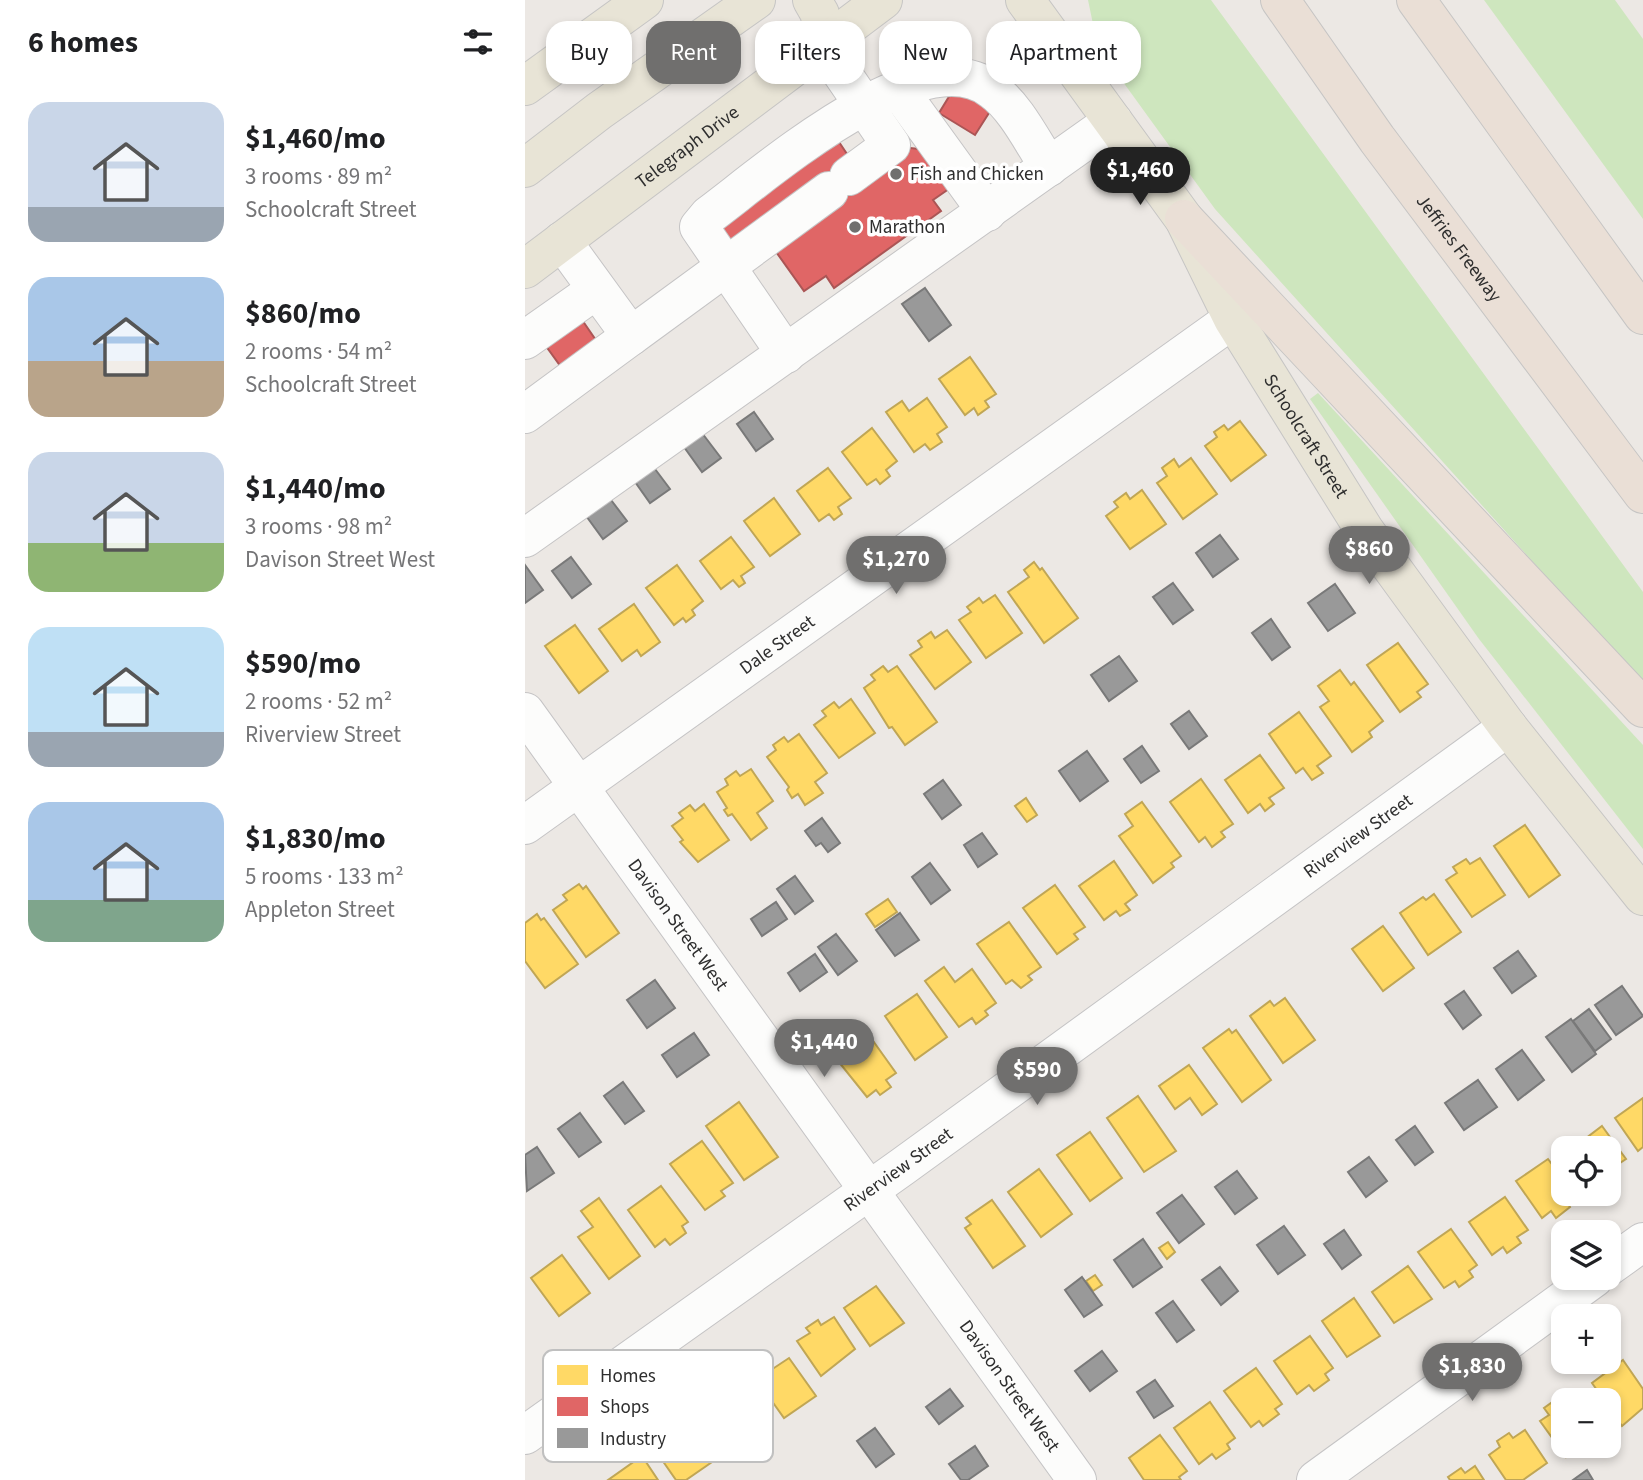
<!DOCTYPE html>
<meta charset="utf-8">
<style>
:root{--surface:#fff;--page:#f6f6f6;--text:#202124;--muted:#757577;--accent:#706f6e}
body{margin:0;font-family:"Source Sans 3",sans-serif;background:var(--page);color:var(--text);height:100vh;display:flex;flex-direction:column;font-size:26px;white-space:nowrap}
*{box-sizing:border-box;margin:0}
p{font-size:23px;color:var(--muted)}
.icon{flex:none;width:38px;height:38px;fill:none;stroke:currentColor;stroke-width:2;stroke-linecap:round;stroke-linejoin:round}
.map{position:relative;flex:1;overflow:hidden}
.side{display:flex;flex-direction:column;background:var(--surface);width:525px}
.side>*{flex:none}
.banner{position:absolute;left:21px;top:21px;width:665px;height:63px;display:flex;gap:14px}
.tools{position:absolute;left:1026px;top:1136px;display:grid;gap:14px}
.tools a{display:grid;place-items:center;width:70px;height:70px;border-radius:14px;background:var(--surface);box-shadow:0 4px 10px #0003;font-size:35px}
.price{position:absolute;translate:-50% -60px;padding:0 16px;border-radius:24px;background:var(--accent);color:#fff;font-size:23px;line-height:46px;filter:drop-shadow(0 2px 4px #0008)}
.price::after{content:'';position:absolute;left:50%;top:42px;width:21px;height:16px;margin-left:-10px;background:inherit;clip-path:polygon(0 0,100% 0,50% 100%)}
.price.current{background:#222;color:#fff}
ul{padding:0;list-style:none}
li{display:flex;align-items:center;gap:21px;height:175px;padding:0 28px}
li span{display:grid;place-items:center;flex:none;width:196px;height:140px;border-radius:21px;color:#555}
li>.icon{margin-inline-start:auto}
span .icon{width:84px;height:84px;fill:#fffc;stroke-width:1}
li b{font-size:30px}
h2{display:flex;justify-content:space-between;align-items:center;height:84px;padding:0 28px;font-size:30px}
.chip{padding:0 24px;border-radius:21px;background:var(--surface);box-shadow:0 4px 10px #0003;font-size:24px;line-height:63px}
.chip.current{background:var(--accent);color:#fff}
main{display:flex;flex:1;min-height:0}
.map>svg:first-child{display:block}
.green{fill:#cee6be}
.homes{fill:#ffd966;stroke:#c0a655;stroke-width:2}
.shops{fill:#e06666;stroke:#ab5555;stroke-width:2}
.industry{fill:#999;stroke:#797979;stroke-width:2}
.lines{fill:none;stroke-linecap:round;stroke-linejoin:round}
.minor-casing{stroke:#c5c4c5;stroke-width:40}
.major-casing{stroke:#c6c5c4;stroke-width:40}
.highway-casing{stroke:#c6c5c4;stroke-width:40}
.minor{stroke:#fcfcfb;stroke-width:38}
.major{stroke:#e8e4d6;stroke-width:38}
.highway{stroke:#eadfd6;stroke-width:38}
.poi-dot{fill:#706f6e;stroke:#fff;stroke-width:2.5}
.labels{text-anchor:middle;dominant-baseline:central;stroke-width:7;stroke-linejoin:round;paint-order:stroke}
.street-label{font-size:19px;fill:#2e2e2e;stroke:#fff}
.poi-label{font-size:19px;fill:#2e2e2e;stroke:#fff;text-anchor:start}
.key{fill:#fff;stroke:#c0c0c0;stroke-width:2}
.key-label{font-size:19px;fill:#2e2e2e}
</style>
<main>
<section class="side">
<h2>6 homes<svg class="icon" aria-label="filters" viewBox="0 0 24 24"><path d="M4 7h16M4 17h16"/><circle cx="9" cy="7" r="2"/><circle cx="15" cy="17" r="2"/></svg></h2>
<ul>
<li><span style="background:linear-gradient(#c9d6e8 75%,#9aa5b1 0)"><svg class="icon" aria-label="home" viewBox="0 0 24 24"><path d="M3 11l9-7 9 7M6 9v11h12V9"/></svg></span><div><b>$1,460/mo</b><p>3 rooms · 89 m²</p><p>Schoolcraft Street</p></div></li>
<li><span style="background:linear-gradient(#a9c7e8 60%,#b9a48a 0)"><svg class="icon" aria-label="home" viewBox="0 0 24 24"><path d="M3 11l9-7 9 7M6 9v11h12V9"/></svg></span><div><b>$860/mo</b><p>2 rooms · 54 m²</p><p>Schoolcraft Street</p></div></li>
<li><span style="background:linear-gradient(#c9d6e8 65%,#8fb573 0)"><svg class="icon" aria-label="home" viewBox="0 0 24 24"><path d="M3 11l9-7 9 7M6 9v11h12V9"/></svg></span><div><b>$1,440/mo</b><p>3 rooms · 98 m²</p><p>Davison Street West</p></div></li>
<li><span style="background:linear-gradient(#bfe0f5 75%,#9aa5b1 0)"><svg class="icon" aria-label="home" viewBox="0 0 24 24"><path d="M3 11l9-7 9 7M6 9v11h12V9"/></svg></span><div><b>$590/mo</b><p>2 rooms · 52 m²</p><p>Riverview Street</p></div></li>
<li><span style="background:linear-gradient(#a9c7e8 70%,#7fa58c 0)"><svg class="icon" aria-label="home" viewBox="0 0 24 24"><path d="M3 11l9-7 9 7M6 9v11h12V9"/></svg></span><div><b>$1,830/mo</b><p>5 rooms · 133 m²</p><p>Appleton Street</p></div></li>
</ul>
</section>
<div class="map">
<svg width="1118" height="1480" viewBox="0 0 1118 1480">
<rect width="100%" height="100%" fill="#ece8e4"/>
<g class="green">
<path d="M 563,0 L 686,0 L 1118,592 L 1118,684 L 690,209 L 564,35 L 568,24 Z"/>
<path d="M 959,0 L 1090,0 L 1118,39 L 1118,219 Z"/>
<path d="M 793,393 L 1118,745 L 1118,849 L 954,639 L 785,399 Z"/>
</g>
<g class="homes">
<path d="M 445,357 L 471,394 L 460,401 L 464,407 L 453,415 L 449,408 L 440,415 L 414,379 Z"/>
<path d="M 402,398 L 422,427 L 412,434 L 417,442 L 405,450 L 400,444 L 389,452 L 361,412 L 377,401 L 384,411 Z"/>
<path d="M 715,421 L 741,455 L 706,481 L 680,446 L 692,437 L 689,432 L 699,425 L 703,430 Z"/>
<path d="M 347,428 L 372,461 L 361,470 L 365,476 L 355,484 L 351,479 L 342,485 L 317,452 Z"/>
<path d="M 666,458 L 692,494 L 658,519 L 632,483 L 642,476 L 637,468 L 649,459 L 654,467 Z"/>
<path d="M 303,468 L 326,498 L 313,507 L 317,514 L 309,520 L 304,514 L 294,521 L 272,491 Z"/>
<path d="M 617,490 L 641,524 L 605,549 L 581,516 L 593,507 L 589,502 L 601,493 L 605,499 Z"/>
<path d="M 249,498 L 275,534 L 245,556 L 219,521 Z"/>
<path d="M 206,537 L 229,567 L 216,576 L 220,583 L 214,587 L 208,580 L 196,589 L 175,561 Z"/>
<path d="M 509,562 L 515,570 L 517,568 L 553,618 L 519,643 L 483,592 L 504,577 L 499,570 Z"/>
<path d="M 152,565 L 178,601 L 167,610 L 170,615 L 161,622 L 158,618 L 149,625 L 121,588 Z"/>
<path d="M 470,595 L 497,633 L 461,658 L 434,620 L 446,612 L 442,607 L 454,598 L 458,603 Z"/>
<path d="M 109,604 L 135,642 L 116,656 L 112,650 L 97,661 L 74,629 Z"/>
<path d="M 50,625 L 83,671 L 54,693 L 20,646 Z"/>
<path d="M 422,630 L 446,662 L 410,689 L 385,655 L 397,647 L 393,641 L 406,632 L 410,638 Z"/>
<path d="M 873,643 L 903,684 L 892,692 L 896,697 L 875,712 L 842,665 Z"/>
<path d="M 358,666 L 363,672 L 372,666 L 412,722 L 380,745 L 367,727 L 364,728 L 339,688 L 350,680 L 346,675 Z"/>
<path d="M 815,670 L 826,685 L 829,682 L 858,721 L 844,732 L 847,737 L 827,752 L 795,707 L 804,701 L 793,686 Z"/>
<path d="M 326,699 L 350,733 L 314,758 L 289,725 L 301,716 L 297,711 L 309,702 L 314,708 Z"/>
<path d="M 774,712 L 806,756 L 792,766 L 798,773 L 787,780 L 778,768 L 771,773 L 744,734 Z"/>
<path d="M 274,734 L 302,773 L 290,782 L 298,793 L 280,805 L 273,794 L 267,798 L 262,790 L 264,787 L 242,757 L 251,750 L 248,745 L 259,737 L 263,742 Z"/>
<path d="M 735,755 L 759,788 L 744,798 L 749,804 L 740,811 L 735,804 L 723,813 L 700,780 Z"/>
<path d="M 226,769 L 248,801 L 232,813 L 242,828 L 226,840 L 207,814 L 203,816 L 199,810 L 202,808 L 192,792 L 203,785 L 200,779 L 211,771 L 215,776 Z"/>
<path d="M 676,779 L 708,824 L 696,832 L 700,837 L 687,847 L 680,837 L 674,842 L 645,802 Z"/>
<path d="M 501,798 L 512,815 L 502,822 L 490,806 Z"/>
<path d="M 617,802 L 656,856 L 646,863 L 649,867 L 628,883 L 594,836 L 608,826 L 600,814 Z"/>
<path d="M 179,804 L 204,840 L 173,862 L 155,842 L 158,840 L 147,826 L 158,818 L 154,813 L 165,805 L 170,811 Z"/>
<path d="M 1000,825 L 1035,875 L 1004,897 L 969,846 Z"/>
<path d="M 955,858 L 980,895 L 947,917 L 921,880 L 932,873 L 928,867 L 941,859 L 945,864 Z"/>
<path d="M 589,861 L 612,895 L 600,904 L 605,910 L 595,916 L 591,911 L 579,920 L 554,886 Z"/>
<path d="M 54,884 L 58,889 L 61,886 L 94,933 L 61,957 L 28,910 L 42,900 L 38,895 Z"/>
<path d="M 530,885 L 560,927 L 549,934 L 553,939 L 532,954 L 498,908 Z"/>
<path d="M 909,894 L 936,932 L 903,955 L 875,913 L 898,897 L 901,900 Z"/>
<path d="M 363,899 L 372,912 L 350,927 L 341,914 Z"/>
<path d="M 12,914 L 16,920 L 19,918 L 53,964 L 20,988 L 0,961 L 0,923 Z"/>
<path d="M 484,922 L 516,967 L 503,976 L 507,980 L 496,988 L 487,980 L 481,984 L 452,944 Z"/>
<path d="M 858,926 L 889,968 L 858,991 L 827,949 Z"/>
<path d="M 419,967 L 430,982 L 447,969 L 471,1003 L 460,1011 L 463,1015 L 451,1024 L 447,1018 L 434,1027 L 400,981 Z"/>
<path d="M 392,994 L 422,1037 L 390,1060 L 360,1016 Z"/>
<path d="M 760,998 L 790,1040 L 758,1063 L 725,1016 L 745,1001 L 749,1006 Z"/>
<path d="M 704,1029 L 707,1033 L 711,1030 L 746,1080 L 717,1102 L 678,1048 Z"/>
<path d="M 346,1038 L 371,1073 L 361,1080 L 366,1087 L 355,1095 L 351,1090 L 342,1097 L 313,1061 Z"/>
<path d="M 664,1065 L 692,1104 L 677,1115 L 665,1098 L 650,1109 L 634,1086 Z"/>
<path d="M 613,1096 L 651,1151 L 619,1172 L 582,1118 Z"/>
<path d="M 1118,1098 L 1118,1147 L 1113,1151 L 1090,1118 Z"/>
<path d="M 214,1102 L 253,1157 L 219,1180 L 181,1126 Z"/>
<path d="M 1077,1126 L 1101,1159 L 1083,1171 L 1083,1148 L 1048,1148 Z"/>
<path d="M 565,1132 L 597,1178 L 565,1201 L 532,1155 Z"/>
<path d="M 177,1141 L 208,1183 L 196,1191 L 200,1196 L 180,1210 L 145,1164 Z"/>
<path d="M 1023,1159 L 1038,1179 L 1038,1194 L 1049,1195 L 1041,1201 L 1045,1207 L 1031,1218 L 1026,1211 L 1017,1218 L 991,1181 Z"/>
<path d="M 514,1169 L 547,1214 L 516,1237 L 483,1192 Z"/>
<path d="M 136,1186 L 163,1222 L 157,1226 L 161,1233 L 145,1245 L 140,1239 L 130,1247 L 103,1210 Z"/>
<path d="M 980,1197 L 1003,1230 L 992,1237 L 996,1243 L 982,1253 L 978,1247 L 967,1255 L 944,1222 Z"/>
<path d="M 74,1198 L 115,1256 L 84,1279 L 53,1237 L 68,1227 L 56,1211 Z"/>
<path d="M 467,1200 L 500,1246 L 468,1268 L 440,1228 L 446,1224 L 441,1218 Z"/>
<path d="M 926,1229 L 952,1265 L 944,1271 L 948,1277 L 934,1287 L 930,1281 L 919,1288 L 893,1252 Z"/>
<path d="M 643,1242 L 650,1252 L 642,1259 L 634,1248 Z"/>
<path d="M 37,1255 L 65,1293 L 34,1316 L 6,1278 Z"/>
<path d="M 883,1266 L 907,1299 L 869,1323 L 847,1292 Z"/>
<path d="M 570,1275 L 577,1285 L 568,1291 L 561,1281 Z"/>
<path d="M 351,1286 L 379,1323 L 345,1346 L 319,1308 Z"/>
<path d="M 829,1298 L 855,1336 L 822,1357 L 797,1321 Z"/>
<path d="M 309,1317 L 330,1349 L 296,1376 L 272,1341 L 285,1333 L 281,1328 L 293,1320 L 296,1325 Z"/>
<path d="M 785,1336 L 808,1368 L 800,1374 L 804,1380 L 789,1391 L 784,1385 L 772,1394 L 749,1361 Z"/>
<path d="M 264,1358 L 291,1396 L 259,1418 L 244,1397 L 239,1400 L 220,1373 L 236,1362 L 243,1372 Z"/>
<path d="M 1098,1360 L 1118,1389 L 1118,1408 L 1097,1426 L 1083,1406 L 1083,1400 L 1079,1400 L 1067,1383 Z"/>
<path d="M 731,1368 L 757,1404 L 750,1409 L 754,1414 L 738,1426 L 734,1421 L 726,1427 L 699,1391 Z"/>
<path d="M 1033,1398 L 1038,1405 L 1038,1446 L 1057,1446 L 1041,1457 L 1015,1421 L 1024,1415 L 1019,1408 Z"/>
<path d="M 685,1402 L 710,1438 L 702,1444 L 705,1449 L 691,1459 L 687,1454 L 674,1464 L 649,1428 Z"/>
<path d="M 159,1424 L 187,1462 L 161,1480 L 151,1480 L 128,1447 L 136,1441 L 132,1436 L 145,1427 L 149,1432 Z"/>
<path d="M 1000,1430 L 1022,1463 L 998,1480 L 981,1480 L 964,1455 L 975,1447 L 972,1441 L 984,1433 L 988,1438 Z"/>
<path d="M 635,1435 L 662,1471 L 654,1477 L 656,1480 L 619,1480 L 604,1458 Z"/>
<path d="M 117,1456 L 133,1480 L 83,1480 Z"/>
<path d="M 950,1466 L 959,1480 L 925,1480 L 923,1477 L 936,1468 L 940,1473 Z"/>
</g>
<g class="shops">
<path d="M 433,82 L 469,105 L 450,135 L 414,113 Z"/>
<path d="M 308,133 L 328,163 L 319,169 L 335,193 L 316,207 L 299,184 L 206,250 L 185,221 Z"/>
<path d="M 385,148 L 403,150 L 428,186 L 408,200 L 416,211 L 309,288 L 301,276 L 279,291 L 244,242 Z"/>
<path d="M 55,317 L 75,346 L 39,371 L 18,342 Z"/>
</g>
<g class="industry">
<path d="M 400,288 L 426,325 L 404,341 L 377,304 Z"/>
<path d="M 229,412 L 248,439 L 231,451 L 212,424 Z"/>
<path d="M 177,433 L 196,458 L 177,472 L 159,447 Z"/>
<path d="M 127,465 L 145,489 L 125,503 L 108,479 Z"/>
<path d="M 83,496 L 102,521 L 78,539 L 59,513 Z"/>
<path d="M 695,535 L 713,559 L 688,577 L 671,553 Z"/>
<path d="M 46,557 L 66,584 L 47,598 L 27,571 Z"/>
<path d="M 0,565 L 18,590 L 0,603 Z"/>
<path d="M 648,583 L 668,610 L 648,624 L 628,597 Z"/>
<path d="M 810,584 L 830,613 L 803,631 L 783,603 Z"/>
<path d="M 746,619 L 765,647 L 747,660 L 727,633 Z"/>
<path d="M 594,656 L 612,681 L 584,701 L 566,675 Z"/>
<path d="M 664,711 L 682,736 L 664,749 L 646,724 Z"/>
<path d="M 617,746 L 634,771 L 616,783 L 599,759 Z"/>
<path d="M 562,751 L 583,781 L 555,801 L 534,771 Z"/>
<path d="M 418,780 L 436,805 L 417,819 L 399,794 Z"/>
<path d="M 297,818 L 315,843 L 303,852 L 296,843 L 291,846 L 280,831 Z"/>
<path d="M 457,833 L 472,854 L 453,867 L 439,845 Z"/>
<path d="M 405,863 L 425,890 L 406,904 L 387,877 Z"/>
<path d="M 270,876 L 288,901 L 270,914 L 252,889 Z"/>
<path d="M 251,902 L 262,919 L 237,936 L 226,919 Z"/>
<path d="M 375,913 L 394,940 L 370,956 L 351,930 Z"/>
<path d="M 311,934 L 332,961 L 313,975 L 293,947 Z"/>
<path d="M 993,951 L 1011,976 L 987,993 L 969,968 Z"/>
<path d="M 290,954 L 302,972 L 275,991 L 263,973 Z"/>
<path d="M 130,980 L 150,1008 L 122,1028 L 102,1000 Z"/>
<path d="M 1097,986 L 1118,1016 L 1091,1035 L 1070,1005 Z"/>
<path d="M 939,991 L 956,1015 L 938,1029 L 920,1004 Z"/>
<path d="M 1064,1009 L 1086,1039 L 1070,1051 L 1048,1021 Z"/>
<path d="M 1046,1019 L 1071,1054 L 1047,1072 L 1021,1037 Z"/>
<path d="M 169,1033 L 184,1055 L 152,1077 L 137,1055 Z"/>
<path d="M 997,1050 L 1019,1080 L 993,1100 L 971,1069 Z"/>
<path d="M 953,1080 L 972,1107 L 939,1130 L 920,1103 Z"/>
<path d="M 98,1082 L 119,1111 L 100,1124 L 79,1096 Z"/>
<path d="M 55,1113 L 76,1142 L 54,1157 L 33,1129 Z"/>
<path d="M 890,1126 L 908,1152 L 890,1165 L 871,1140 Z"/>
<path d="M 12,1147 L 29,1173 L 2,1191 L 0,1155 Z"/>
<path d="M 844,1157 L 862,1181 L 841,1197 L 823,1172 Z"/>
<path d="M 712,1171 L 732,1198 L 710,1214 L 690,1187 Z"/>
<path d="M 657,1195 L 679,1224 L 654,1243 L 632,1213 Z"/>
<path d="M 759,1226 L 780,1255 L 753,1274 L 732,1245 Z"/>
<path d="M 819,1230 L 836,1255 L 817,1269 L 799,1244 Z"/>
<path d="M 618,1239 L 637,1267 L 608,1287 L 589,1260 Z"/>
<path d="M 695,1267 L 713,1291 L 696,1305 L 677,1280 Z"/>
<path d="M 557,1277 L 577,1305 L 559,1317 L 540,1290 Z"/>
<path d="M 648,1301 L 669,1330 L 652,1342 L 631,1313 Z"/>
<path d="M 577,1351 L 592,1371 L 565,1391 L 550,1371 Z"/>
<path d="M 630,1380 L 648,1406 L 629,1418 L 612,1392 Z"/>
<path d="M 425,1389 L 438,1406 L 414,1424 L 401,1407 Z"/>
<path d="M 350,1428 L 369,1454 L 351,1467 L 332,1441 Z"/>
<path d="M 450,1446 L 463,1466 L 443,1480 L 436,1480 L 424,1464 Z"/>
<path d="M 1062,1470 L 1068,1480 L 1048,1480 Z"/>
</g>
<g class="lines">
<g class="minor-casing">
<g id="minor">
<path d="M 297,44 L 366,145 L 324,176"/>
<path d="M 373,89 L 462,212"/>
<path d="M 106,336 L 304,191"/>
<path d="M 0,340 L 71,290"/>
<path d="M 261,354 L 174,227 L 184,215 C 241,173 397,35 467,90 C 491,107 508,143 524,167"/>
<path d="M 0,414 L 106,336 L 37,241"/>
<path d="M 0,538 L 588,121"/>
<path id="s1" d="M 0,712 L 552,1480"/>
<path id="s2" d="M 0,825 L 708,319"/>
<path d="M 1083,1267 L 1118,1242"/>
<path id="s3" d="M 0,1435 L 377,1167 L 983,727"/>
<path d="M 791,1480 L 1069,1278"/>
</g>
</g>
<g class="major-casing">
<g id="major">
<path d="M 287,0 L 295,14 L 297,44"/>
<path id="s4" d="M 500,0 L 659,219 L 708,319 L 840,531 L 983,727 L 1118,896"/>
<path d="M 0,86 L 119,0"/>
<path d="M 0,168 L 74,111 L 231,0"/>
<path id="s5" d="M 0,269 L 358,0"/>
</g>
</g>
<g class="highway-casing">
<g id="highway">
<path id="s6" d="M 755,0 L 852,139 L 1118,494"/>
<path d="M 891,0 L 1118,315"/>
<path d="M 659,219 L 1118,708"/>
</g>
</g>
<use href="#minor" class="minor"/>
<use href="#major" class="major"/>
<use href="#highway" class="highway"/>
</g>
<g class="poi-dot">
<circle cx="371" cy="174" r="7"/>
<circle cx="330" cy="227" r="7"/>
</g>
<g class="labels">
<g class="street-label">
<text stroke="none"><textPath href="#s5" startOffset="203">Telegraph Drive</textPath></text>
<text stroke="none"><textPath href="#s6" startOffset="306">Jeffries Freeway</textPath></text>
<text stroke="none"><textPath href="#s4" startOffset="520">Schoolcraft Street</textPath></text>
<text stroke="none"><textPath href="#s2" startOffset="310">Dale Street</textPath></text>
<text stroke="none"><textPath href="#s3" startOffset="1026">Riverview Street</textPath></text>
<text stroke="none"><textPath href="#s1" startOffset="262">Davison Street West</textPath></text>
<text stroke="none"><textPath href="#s3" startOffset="458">Riverview Street</textPath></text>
<text stroke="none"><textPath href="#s1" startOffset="830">Davison Street West</textPath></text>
</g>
<g class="poi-label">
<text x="385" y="174">Fish and Chicken</text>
<text x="344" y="227">Marathon</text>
</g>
</g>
<rect x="18" y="1350" width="230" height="112" rx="10" class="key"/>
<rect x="32" y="1365" width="31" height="20" fill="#ffd966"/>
<rect x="32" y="1397" width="31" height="19" fill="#e06666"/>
<rect x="32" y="1428" width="31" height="20" fill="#999"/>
<g class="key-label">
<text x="75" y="1382">Homes</text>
<text x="75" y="1413">Shops</text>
<text x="75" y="1445">Industry</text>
</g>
</svg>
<div class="tools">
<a><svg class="icon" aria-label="locate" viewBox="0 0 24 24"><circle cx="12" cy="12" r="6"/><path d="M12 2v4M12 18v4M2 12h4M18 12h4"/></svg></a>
<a><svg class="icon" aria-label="layers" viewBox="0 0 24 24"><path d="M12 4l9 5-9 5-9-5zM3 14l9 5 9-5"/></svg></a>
<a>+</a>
<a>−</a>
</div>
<b class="price current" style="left:615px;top:207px">$1,460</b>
<b class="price" style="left:844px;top:586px">$860</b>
<b class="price" style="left:371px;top:596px">$1,270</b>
<b class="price" style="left:299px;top:1079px">$1,440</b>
<b class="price" style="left:512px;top:1107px">$590</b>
<b class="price" style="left:947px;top:1403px">$1,830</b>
<div class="banner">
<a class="chip">Buy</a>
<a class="chip current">Rent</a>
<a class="chip">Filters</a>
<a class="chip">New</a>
<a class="chip">Apartment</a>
</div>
</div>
</main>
